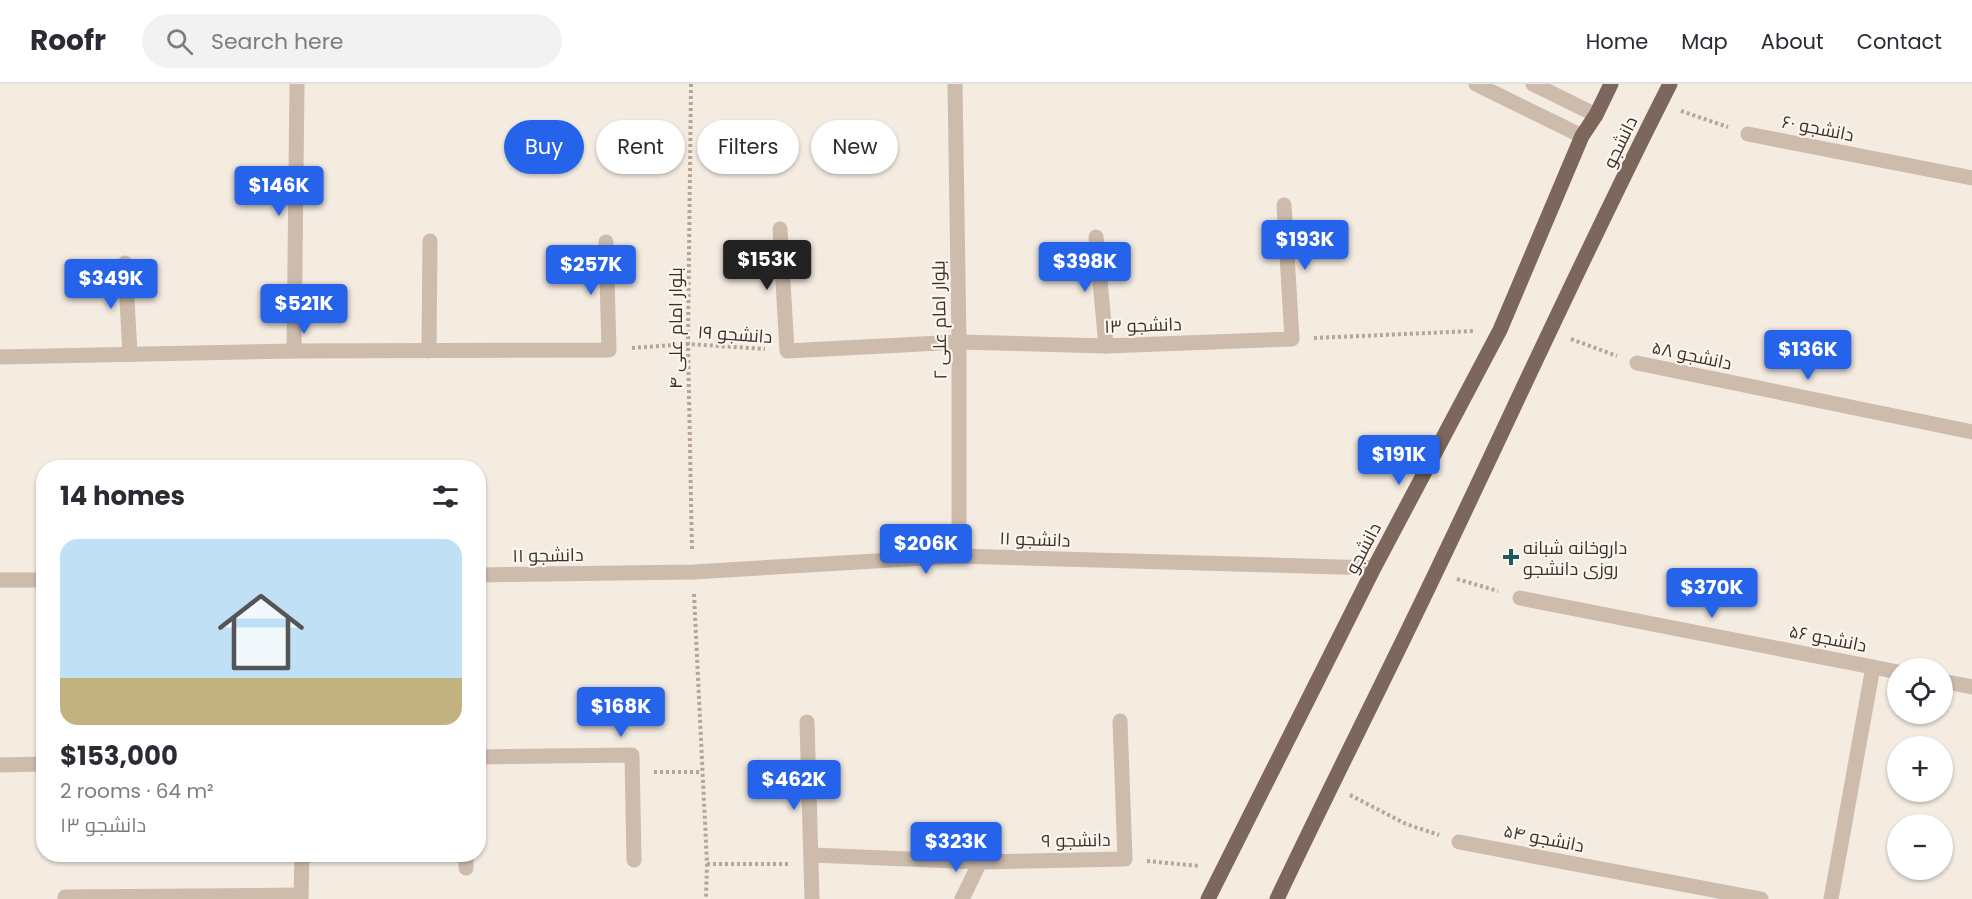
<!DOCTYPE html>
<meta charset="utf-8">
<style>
:root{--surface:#fff;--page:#f2f2f3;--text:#2b2b33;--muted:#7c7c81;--line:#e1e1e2;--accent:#2563eb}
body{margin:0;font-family:Poppins,Cairo,sans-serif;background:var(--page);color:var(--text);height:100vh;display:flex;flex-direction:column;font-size:22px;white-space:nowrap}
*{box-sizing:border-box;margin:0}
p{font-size:20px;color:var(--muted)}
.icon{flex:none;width:33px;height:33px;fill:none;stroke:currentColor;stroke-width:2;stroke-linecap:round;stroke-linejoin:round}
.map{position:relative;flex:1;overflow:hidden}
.details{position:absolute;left:36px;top:376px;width:450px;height:402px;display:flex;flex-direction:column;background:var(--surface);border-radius:24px;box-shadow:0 2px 4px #0004}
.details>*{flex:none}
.banner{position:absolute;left:504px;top:36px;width:570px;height:54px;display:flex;gap:12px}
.buttons{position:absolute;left:1887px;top:574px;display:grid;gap:12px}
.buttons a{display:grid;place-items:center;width:66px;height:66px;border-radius:50%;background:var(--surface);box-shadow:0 2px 4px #0004;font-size:30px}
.price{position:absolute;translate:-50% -51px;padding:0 14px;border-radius:6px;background:var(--accent);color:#fff;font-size:20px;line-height:39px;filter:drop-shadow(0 2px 3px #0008)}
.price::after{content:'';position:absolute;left:50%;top:36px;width:18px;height:14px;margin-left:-9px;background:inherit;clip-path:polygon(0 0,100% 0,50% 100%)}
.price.on{background:#222;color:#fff}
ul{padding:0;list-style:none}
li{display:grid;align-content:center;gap:12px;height:318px;padding:0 24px}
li+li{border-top:2px solid var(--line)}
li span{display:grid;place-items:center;height:186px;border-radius:18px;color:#555}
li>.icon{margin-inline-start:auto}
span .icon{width:108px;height:108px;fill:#fffc;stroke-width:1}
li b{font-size:26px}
h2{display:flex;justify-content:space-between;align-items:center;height:72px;padding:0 24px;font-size:26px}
.pill{padding:0 21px;border-radius:27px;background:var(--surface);box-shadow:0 2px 4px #0004;font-size:21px;line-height:54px}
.pill.on{background:var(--accent);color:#fff}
header{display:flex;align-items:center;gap:36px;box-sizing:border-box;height:84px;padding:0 30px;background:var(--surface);border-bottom:2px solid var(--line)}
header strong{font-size:28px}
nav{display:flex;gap:33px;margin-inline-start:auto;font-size:21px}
.search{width:420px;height:54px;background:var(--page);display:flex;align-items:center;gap:15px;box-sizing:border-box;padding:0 21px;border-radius:33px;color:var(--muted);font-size:22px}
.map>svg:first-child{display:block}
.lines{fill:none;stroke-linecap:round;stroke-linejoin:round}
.path{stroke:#b9a596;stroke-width:4;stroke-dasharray:3 3;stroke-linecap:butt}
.minor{stroke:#cdbbac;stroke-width:15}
.major{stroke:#7d675c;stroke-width:15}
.poi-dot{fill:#1f5a5e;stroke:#fbf5ee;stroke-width:2}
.labels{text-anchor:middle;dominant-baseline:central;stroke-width:4.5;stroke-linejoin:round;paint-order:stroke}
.street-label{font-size:18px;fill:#3b302b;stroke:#fbf5ee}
.poi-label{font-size:18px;fill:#3b302b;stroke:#fbf5ee;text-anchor:start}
</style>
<header>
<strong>Roofr</strong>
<div class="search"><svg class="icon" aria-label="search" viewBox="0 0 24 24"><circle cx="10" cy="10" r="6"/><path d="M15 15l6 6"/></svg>Search here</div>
<nav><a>Home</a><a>Map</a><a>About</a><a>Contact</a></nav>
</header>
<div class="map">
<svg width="1972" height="815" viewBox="0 0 1972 815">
<rect width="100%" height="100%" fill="#f4ebe1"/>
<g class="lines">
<g class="path">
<path d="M 691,0 L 688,260 L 692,467"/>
<path d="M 1681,27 L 1728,43"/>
<path d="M 1314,254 L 1474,247"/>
<path d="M 1571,255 L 1617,272"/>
<path d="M 632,264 L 688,260 L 765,265"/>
<path d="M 1457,495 L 1498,507"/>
<path d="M 694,510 L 707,780 L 706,815"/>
<path d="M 654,688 L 702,688"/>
<path d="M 1350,711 L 1406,740 L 1439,751"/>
<path d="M 1147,777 L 1199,782"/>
<path d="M 707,780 L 789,780"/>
</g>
<g class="minor">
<path d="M 955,0 L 959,258 L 959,472"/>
<path d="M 1476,0 L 1582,52"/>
<path d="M 1533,0 L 1596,31"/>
<path d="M 1748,50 L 1972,94"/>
<path d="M 780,145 L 787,267 L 959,258 L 1106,262 L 1292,255 L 1284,121"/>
<path d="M 1096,153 L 1106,262"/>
<path d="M 125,179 L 130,270"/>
<path d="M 294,267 L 297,0"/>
<path d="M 429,267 L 430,157"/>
<path d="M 0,273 L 294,267 L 609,266 L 606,158"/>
<path d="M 1637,279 L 1972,348"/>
<path d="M 478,491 L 693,488 L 959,472 L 1374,484"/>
<path d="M 0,496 L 44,496"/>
<path d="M 1520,514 L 1898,588"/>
<path d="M 1942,597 L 1972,603"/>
<path d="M 807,638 L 812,815"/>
<path d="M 478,673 L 632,671 L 634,776"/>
<path d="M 0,681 L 44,680"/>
<path d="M 1459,758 L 1761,815"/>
<path d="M 466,771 L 466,784"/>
<path d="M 812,771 L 980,778 L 1125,775 L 1120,637"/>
<path d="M 65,815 L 65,813 L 301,811"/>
<path d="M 301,815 L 302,771"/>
<path d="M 962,815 L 980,778"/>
<path d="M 1831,815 L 1873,583"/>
</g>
<g class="major">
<path d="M 1208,815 L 1374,484 L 1500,246 L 1582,52 L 1596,31 L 1611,0"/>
<path d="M 1277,815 C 1329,705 1384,597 1436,488 C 1514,325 1588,161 1670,0"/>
</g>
</g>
<path class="poi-dot" d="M1508 464h6v6h6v6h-6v6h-6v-6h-6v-6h6z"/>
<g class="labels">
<g class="street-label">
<text transform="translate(1818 44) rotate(11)">دانشجو ۶۰</text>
<text transform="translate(1620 58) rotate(-64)">دانشجو</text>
<text transform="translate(939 236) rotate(-91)">بلوار امام علی ۲</text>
<text transform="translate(1143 241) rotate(-2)">دانشجو ۱۳</text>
<text transform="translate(675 244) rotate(-90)">بلوار امام علی ۴</text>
<text transform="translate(735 250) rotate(4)">دانشجو ۱۹</text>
<text transform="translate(1692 271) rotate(12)">دانشجو ۵۸</text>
<text transform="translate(1035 455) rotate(2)">دانشجو ۱۱</text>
<text transform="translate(1363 464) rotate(-62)">دانشجو</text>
<text transform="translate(548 471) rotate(-1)">دانشجو ۱۱</text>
<text transform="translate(1828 554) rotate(11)">دانشجو ۵۶</text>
<text transform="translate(1544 754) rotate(11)">دانشجو ۵۴</text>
<text transform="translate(1076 756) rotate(-1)">دانشجو ۹</text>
</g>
<g class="poi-label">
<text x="1523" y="463">داروخانه شبانه<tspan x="1523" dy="21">روزی دانشجو</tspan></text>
</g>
</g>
</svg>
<div class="buttons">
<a><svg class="icon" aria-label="locate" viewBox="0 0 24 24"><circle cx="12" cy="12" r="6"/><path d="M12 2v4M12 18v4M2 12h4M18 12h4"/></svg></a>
<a>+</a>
<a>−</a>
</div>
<b class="price" style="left:279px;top:133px">$146K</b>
<b class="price" style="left:1305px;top:187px">$193K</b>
<b class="price on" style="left:767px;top:207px">$153K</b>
<b class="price" style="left:1085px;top:209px">$398K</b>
<b class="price" style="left:591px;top:212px">$257K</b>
<b class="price" style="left:111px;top:226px">$349K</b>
<b class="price" style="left:304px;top:251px">$521K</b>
<b class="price" style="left:1808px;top:297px">$136K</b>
<b class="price" style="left:1399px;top:402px">$191K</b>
<b class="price" style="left:926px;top:491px">$206K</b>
<b class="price" style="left:1712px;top:535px">$370K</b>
<b class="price" style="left:621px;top:654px">$168K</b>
<b class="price" style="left:794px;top:727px">$462K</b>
<b class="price" style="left:956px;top:789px">$323K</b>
<div class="banner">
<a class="pill on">Buy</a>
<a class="pill">Rent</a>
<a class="pill">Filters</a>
<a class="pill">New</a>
</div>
<section class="details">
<h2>14 homes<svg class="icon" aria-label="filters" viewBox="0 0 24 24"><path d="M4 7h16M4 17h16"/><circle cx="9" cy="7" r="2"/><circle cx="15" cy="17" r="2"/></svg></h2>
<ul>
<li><span style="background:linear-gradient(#bfe0f5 75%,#c2b280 0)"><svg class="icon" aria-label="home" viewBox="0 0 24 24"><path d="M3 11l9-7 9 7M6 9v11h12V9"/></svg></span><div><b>$153,000</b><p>2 rooms · 64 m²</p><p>دانشجو ۱۳</p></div></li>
</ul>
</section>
</div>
